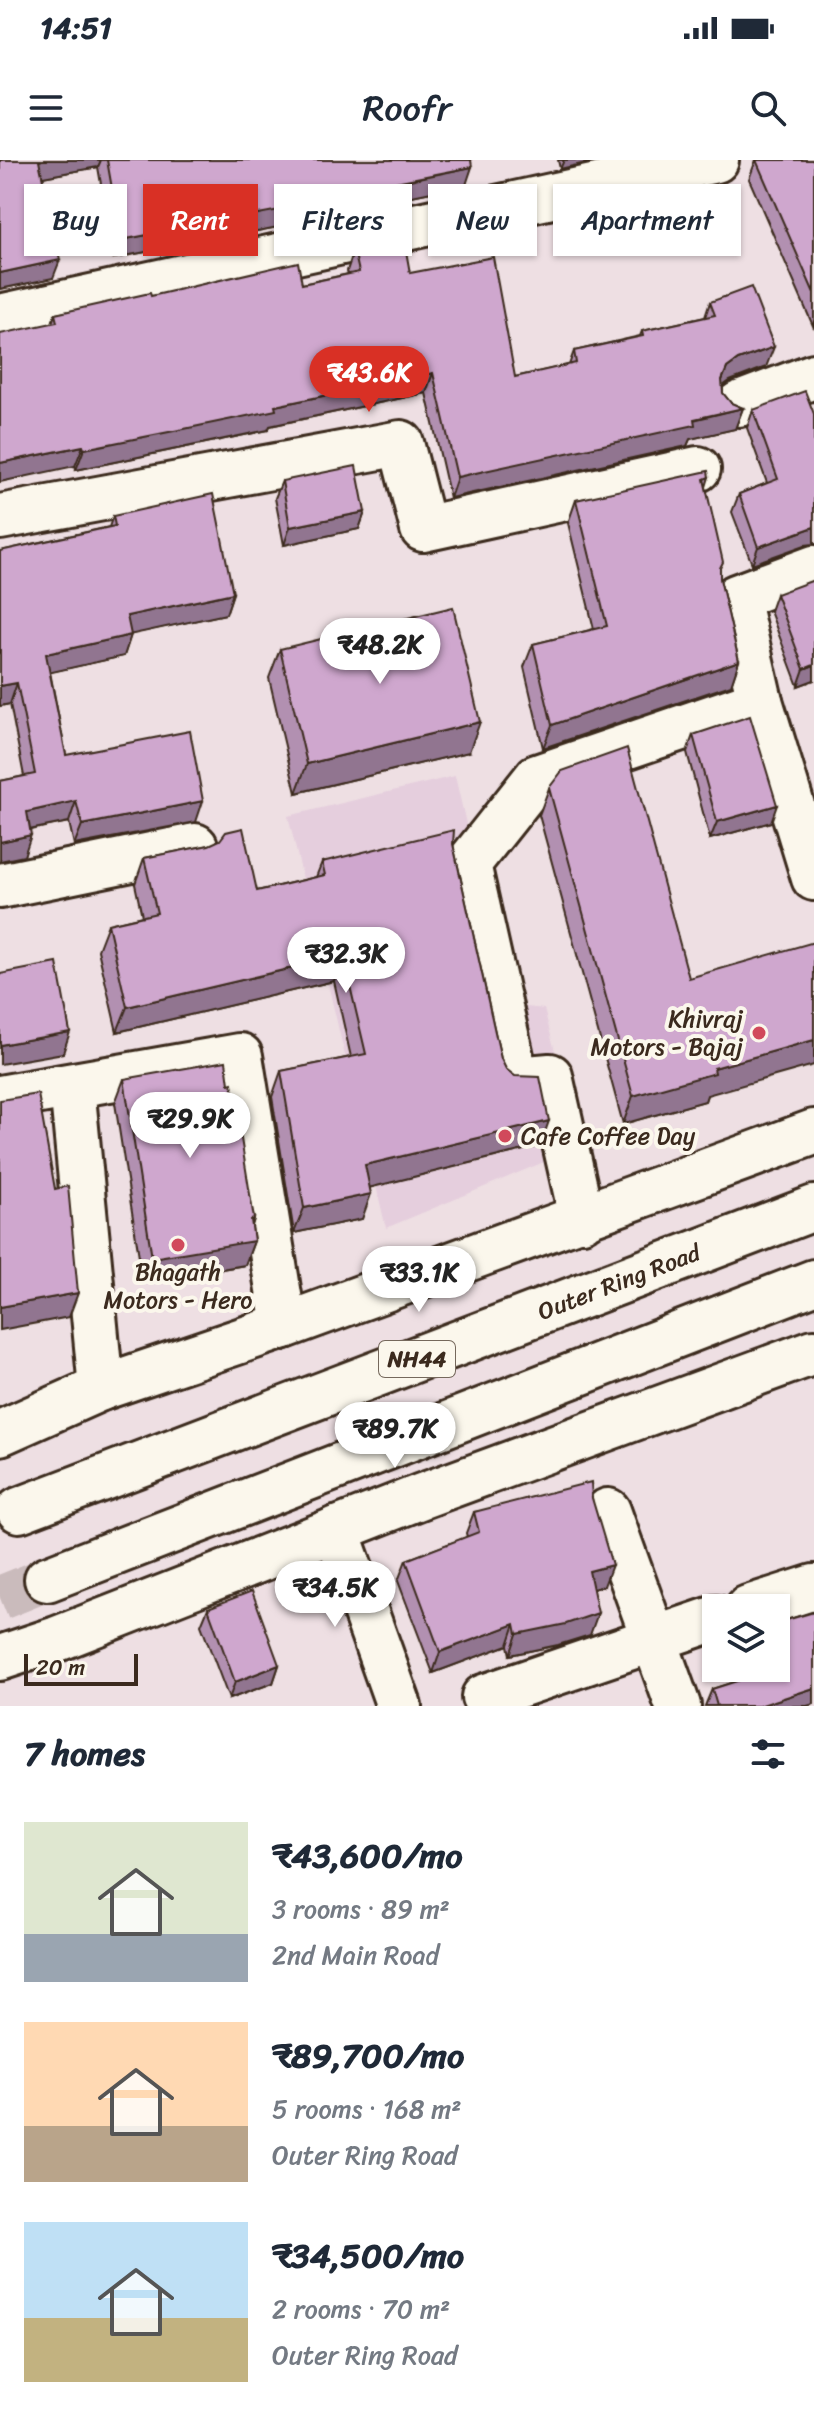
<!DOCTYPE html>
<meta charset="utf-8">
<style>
:root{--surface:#fff;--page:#f6f6f7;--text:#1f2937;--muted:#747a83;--accent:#d93025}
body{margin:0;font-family:Sriracha,sans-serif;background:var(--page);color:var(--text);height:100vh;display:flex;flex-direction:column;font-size:30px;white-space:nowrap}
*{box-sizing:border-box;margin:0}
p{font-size:26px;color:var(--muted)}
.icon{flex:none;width:44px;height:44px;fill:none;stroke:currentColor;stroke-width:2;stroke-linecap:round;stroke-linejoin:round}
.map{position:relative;height:1546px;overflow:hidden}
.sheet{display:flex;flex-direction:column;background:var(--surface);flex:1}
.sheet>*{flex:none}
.guide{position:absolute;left:24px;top:24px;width:766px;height:72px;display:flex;gap:16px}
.buttons{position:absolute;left:702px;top:1434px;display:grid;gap:16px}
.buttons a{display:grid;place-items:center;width:88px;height:88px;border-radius:0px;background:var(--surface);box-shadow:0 2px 6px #0004;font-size:40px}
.scale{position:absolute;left:24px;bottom:20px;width:114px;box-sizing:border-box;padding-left:8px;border:4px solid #3b2a1e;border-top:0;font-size:22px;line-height:28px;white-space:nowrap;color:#3b2a1e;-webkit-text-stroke:6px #fbf7ec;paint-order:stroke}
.price{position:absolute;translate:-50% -68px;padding:0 18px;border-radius:28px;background:#fff;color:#222;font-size:26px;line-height:52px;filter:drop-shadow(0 2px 4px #0008)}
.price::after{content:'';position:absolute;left:50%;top:48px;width:24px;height:18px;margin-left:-12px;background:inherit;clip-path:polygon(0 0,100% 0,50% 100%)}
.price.selected{background:var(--accent);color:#fff}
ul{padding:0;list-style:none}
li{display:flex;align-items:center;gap:24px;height:200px;padding:0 24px}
li span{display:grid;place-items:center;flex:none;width:224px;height:160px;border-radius:0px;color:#555}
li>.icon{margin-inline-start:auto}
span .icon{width:96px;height:96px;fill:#fffc;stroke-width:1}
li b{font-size:34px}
h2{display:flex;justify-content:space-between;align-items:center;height:96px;padding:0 24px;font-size:34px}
.chip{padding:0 28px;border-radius:0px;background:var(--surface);box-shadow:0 2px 6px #0004;font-size:28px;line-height:72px}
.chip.selected{background:var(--accent);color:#fff}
.status{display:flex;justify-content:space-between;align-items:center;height:56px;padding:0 40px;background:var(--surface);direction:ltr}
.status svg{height:22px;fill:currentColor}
header{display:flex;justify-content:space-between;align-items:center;height:104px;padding:0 24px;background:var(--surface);font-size:36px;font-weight:600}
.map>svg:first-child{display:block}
.built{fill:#e5cedd}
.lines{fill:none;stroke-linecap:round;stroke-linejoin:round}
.highway-tunnel{stroke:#cabbbc;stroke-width:44;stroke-dasharray:44 22;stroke-linecap:butt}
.minor-casing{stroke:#3b2a1e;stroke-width:50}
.highway-casing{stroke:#3b2a1e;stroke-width:50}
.minor{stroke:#fbf7ec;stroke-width:44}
.highway{stroke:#fbf7ec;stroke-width:44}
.wall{fill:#b290b1;stroke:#3b2a1e;stroke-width:2}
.shaded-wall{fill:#917590;stroke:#3b2a1e;stroke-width:2}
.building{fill:#cfa7ce;stroke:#3b2a1e;stroke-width:2}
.poi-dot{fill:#d1495b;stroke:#fbf7ec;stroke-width:3}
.labels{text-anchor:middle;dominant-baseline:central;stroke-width:8;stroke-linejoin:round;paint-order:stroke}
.shield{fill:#fbf7ec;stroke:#75685c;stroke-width:2}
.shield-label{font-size:22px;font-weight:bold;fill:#3b2a1e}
.poi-label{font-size:24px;fill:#3b2a1e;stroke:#fbf7ec;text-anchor:end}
.street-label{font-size:24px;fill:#3b2a1e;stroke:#fbf7ec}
</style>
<div class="status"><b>14:51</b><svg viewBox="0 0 49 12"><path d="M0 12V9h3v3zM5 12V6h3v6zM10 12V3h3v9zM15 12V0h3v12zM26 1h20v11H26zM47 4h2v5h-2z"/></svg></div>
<header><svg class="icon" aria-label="menu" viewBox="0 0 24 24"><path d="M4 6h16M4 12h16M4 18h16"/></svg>Roofr<svg class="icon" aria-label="search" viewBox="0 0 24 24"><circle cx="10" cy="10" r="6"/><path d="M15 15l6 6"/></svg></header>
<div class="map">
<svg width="814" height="1546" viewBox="0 0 814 1546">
<rect width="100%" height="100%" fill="#eedfe3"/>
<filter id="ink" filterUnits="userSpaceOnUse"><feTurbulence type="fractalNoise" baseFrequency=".0125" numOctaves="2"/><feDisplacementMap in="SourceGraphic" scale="16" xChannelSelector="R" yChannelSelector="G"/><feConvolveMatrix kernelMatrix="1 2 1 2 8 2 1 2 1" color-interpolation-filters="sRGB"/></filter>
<g filter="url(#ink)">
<path class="built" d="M 455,616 L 508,845 L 544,849 L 580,987 L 386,1068 L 288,656 Z"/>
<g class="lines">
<path class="highway-tunnel" d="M 0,1438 L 47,1419"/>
<g class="minor-casing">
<g id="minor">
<path d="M 0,157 L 716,0"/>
<path d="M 739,244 L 814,216"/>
<path d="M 0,357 L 401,283 L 423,369 L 698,309"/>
<path d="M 814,408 L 736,437 L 760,541 L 814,718"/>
<path d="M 0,726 L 195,686"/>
<path d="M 72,926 L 101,1228"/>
<path d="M 0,938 L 240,896 L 284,1166"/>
<path d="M 582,1059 L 550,916 L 516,919 L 468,704 L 537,617 L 760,541"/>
<path d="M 0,1273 L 101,1228 L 284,1166 L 814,972"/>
<path d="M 608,1351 L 678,1546"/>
<path d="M 336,1369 L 399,1546"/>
<path d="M 748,1448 L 814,1427"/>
<path d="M 0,1498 L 57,1479 L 422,1336 L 814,1192"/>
<path d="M 484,1537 L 716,1458"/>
</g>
</g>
<g class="highway-casing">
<g id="highway">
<path d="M 19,1350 L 814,1048"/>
<path d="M 47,1419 L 814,1122"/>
</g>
</g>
<use href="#minor" class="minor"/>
<use href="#highway" class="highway"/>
</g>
<g class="wall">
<path d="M 0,0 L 471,0 L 466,25 L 387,41 L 385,47 L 114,98 L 98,7 L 42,17 L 53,118 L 0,129 Z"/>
<path d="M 558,0 L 599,0 L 560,9 Z"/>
<path d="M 756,0 L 814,0 L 814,168 L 749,19 Z"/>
<path d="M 354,90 L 410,113 L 515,217 L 569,205 L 574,191 L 640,176 L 642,171 L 705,157 L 710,142 L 766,207 L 730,221 L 723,226 L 723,233 L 731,243 L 743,248 L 735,269 L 690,279 L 687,286 L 450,338 L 426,233 L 270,266 L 268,270 L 76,310 L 52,163 L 55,154 L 151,136 L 302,124 L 348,114 L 347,111 Z"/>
<path d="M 753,250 L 805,385 L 752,404 L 732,352 L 739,334 L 767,323 L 747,268 Z"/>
<path d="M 709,317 L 706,327 L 720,410 L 720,419 L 739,501 L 731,525 L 543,588 L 524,507 L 533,484 L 594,469 L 568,363 L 576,340 Z"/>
<path d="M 282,321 L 365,352 L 359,369 L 284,385 L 275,338 Z"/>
<path d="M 113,356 L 233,433 L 226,454 L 131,474 L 124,496 L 50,512 L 66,595 L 196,662 L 74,685 L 69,662 L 30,670 L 24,696 L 0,701 L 0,621 L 24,616 L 10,544 L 0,546 L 0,391 L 109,367 Z"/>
<path d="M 776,434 L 814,520 L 798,526 L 770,451 Z"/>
<path d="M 280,489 L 469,592 L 296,633 L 269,518 Z"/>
<path d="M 693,575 L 771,662 L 710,679 L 687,592 Z"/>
<path d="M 549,628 L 707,935 L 705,941 L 623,964 L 539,655 Z"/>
<path d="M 453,684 L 501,899 L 540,986 L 370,1027 L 362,1059 L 294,1073 L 272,937 L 281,911 L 351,897 L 334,821 L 117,872 L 98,790 L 108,764 L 142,756 L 135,724 L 144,698 L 209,685 L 257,731 L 316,717 L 322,702 Z"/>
<path d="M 124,919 L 229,924 L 254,1059 L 252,1066 L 254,1081 L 245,1105 L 143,1122 L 115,943 Z"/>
<path d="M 592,1338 L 604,1426 L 593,1429 L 590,1475 L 558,1485 L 510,1495 L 508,1485 L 433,1513 L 398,1421 L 406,1400 L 467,1377 L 466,1373 L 474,1352 Z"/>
<path d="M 208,1448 L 279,1505 L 273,1523 L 229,1539 L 201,1465 Z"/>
<path d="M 814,1452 L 814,1544 L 807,1546 L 705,1546 L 712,1529 L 771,1510 L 770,1508 L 776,1508 L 776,1463 Z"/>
</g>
<g class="shaded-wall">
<path d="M 42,0 L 101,0 L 98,7 L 32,19 L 39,1 Z"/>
<path d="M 564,0 L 599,0 L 560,9 Z"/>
<path d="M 472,7 L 466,25 L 387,41 L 385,47 L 114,98 L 121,80 Z"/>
<path d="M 60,100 L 53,118 L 0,129 L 0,113 Z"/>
<path d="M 774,187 L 766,207 L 730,221 L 719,229 L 714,241 L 727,208 L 738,200 Z"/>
<path d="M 433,213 L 426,233 L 270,266 L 268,270 L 76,310 L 84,289 L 275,246 Z"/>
<path d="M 743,248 L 735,269 L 690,279 L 687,286 L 450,338 L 457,317 Z"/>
<path d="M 83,286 L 75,306 L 0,322 L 0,303 Z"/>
<path d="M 365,352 L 359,369 L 284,385 L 290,367 Z"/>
<path d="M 814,367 L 814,384 L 805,385 L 752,404 L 758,387 Z"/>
<path d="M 233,433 L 226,454 L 120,477 L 127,456 Z"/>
<path d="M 131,475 L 124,496 L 39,515 L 46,494 Z"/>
<path d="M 739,501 L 731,525 L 543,588 L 552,565 Z"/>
<path d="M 814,505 L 814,520 L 798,526 L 804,509 Z"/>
<path d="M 17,523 L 10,544 L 0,546 L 0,526 Z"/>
<path d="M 480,562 L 469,592 L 296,633 L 307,604 Z"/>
<path d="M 76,641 L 69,662 L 19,672 L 27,652 Z"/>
<path d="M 203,641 L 196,662 L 74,685 L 82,665 Z"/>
<path d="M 777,645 L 771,662 L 710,679 L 717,662 Z"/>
<path d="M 31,675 L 24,696 L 0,701 L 0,682 Z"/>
<path d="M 343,796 L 334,821 L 117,872 L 127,847 Z"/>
<path d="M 70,872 L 63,893 L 0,904 L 0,885 Z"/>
<path d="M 814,880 L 814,905 L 707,935 L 705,941 L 623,964 L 633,936 L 714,908 Z"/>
<path d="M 549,961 L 540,986 L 356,1031 L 365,1005 Z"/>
<path d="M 371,1034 L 362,1059 L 294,1073 L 304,1048 Z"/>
<path d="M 254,1059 L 246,1082 L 254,1081 L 245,1105 L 143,1122 L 152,1098 Z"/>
<path d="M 78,1133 L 69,1157 L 0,1170 L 0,1147 Z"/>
<path d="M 612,1405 L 604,1426 L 581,1432 L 589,1411 Z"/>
<path d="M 598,1453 L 590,1475 L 558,1485 L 510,1495 L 517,1474 Z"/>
<path d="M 515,1464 L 508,1485 L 433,1513 L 440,1492 Z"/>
<path d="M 279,1505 L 273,1523 L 229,1539 L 235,1522 Z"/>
<path d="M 814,1528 L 814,1544 L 807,1546 L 759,1546 Z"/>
</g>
<g class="building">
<path d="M 0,0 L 42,0 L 39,1 L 60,100 L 0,113 Z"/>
<path d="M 107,0 L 471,0 L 472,7 L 390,23 L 391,29 L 121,80 Z"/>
<path d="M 756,0 L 814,0 L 814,133 Z"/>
<path d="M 404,80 L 410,113 L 493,97 L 515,217 L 576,203 L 574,191 L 643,176 L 642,171 L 715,155 L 710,142 L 751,127 L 774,187 L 738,200 L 727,208 L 722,220 L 723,233 L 731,243 L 743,248 L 694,259 L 695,265 L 457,317 L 433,213 L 275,246 L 276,250 L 184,269 L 84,289 L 83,286 L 0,303 L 0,174 L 57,162 L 55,154 L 150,133 L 151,136 L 298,102 L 302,124 L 359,112 L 354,90 Z"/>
<path d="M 805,231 L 814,254 L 814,367 L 758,387 L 739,334 L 778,319 L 753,250 Z"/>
<path d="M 356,306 L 365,352 L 290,367 L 282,321 Z"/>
<path d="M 708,311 L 709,317 L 704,319 L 723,402 L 720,408 L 720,419 L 739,501 L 552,565 L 533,484 L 607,466 L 576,340 Z"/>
<path d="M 213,334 L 233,433 L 127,456 L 131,475 L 46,494 L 66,595 L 190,571 L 203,641 L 82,665 L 76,641 L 27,652 L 31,675 L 0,682 L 0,621 L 35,614 L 17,523 L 0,526 L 0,391 L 115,366 L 113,356 Z"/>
<path d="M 814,420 L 814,505 L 804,509 L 776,434 Z"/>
<path d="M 453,447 L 480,562 L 307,604 L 280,489 Z"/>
<path d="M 750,556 L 777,645 L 717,662 L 693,575 Z"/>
<path d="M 627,588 L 689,818 L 814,782 L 814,880 L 714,908 L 715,913 L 633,936 L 549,628 L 562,611 Z"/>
<path d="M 243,668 L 257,731 L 325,715 L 322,702 L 454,670 L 453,684 L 501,899 L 506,909 L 515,916 L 540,917 L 549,961 L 365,1005 L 371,1034 L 304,1048 L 281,911 L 366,894 L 343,796 L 127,847 L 108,764 L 157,753 L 144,698 L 209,685 L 220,680 L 226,672 Z"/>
<path d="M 57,803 L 70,872 L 0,885 L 0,814 Z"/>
<path d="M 226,901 L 229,924 L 232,923 L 254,1059 L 251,1060 L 254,1081 L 152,1098 L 124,919 Z"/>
<path d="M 38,934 L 55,1029 L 68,1026 L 78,1133 L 0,1147 L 0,940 Z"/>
<path d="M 591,1322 L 592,1338 L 612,1405 L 589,1411 L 598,1453 L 566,1464 L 517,1474 L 515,1464 L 440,1492 L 406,1400 L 479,1372 L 474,1352 Z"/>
<path d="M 252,1431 L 279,1505 L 235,1522 L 208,1448 Z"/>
<path d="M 814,1452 L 814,1528 L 759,1546 L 717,1546 L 712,1529 L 781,1507 L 776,1490 L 776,1463 Z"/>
</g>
</g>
<g class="poi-dot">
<circle cx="759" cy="873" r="8"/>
<circle cx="505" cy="976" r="8"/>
<circle cx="178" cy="1085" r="8"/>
</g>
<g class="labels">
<rect class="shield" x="379" y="1181" width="76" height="36" rx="6"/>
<g class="shield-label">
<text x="417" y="1199">NH44</text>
</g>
<g class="poi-label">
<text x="743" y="859">Khivraj<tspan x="743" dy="28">Motors - Bajaj</tspan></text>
<text x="521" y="976" text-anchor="start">Cafe Coffee Day</text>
<text x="178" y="1112" text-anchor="middle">Bhagath<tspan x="178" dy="28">Motors - Hero</tspan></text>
</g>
<g class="street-label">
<text transform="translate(619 1122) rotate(-21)">Outer Ring Road</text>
</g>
</g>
</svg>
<div class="buttons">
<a><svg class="icon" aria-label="layers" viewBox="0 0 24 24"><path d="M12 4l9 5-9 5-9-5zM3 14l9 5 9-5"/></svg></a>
</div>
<div class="scale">20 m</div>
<b class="price selected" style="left:369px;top:254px">₹43.6K</b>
<b class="price" style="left:380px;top:526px">₹48.2K</b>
<b class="price" style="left:346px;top:835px">₹32.3K</b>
<b class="price" style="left:190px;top:1000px">₹29.9K</b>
<b class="price" style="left:419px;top:1154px">₹33.1K</b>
<b class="price" style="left:395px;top:1310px">₹89.7K</b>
<b class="price" style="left:335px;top:1469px">₹34.5K</b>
<div class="guide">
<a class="chip">Buy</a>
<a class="chip selected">Rent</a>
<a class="chip">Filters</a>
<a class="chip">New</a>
<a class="chip">Apartment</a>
</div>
</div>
<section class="sheet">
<h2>7 homes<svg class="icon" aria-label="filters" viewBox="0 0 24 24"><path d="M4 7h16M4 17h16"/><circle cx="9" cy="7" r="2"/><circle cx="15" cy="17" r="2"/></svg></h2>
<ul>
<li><span style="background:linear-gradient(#dfe7d0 70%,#9aa5b1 0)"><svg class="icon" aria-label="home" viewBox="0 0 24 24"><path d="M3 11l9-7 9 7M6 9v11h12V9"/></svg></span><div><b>₹43,600/mo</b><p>3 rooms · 89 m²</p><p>2nd Main Road</p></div></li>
<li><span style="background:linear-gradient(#ffd9b3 65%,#b9a48a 0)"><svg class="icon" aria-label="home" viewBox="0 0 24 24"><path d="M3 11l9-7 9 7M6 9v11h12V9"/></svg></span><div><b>₹89,700/mo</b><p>5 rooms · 168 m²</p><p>Outer Ring Road</p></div></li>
<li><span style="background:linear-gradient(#bfe0f5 60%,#c2b280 0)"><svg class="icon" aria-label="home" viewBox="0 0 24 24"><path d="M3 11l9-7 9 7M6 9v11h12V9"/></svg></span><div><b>₹34,500/mo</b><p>2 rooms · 70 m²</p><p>Outer Ring Road</p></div></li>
</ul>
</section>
